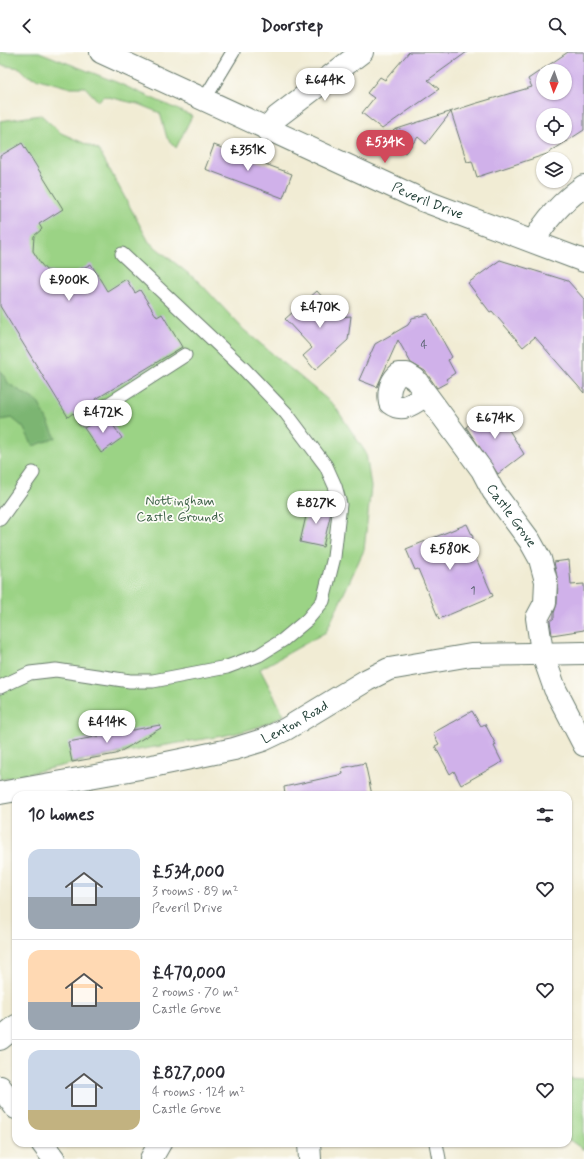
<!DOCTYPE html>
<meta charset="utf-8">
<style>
:root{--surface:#fff;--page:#f2f2f3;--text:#2b2b33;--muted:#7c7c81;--line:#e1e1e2;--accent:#d1495b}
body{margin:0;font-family:Mynerve,sans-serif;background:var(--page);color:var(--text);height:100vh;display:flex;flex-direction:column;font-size:15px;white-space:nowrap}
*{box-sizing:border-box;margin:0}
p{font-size:13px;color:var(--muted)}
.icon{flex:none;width:22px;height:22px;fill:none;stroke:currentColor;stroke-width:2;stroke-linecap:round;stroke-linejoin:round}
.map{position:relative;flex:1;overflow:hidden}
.drawer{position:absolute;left:12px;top:739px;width:560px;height:356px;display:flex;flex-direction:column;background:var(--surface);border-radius:12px;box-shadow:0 1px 3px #0004}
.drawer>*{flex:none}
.needle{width:26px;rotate:182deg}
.controls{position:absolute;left:536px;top:12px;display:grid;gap:8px}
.controls a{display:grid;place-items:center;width:36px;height:36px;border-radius:50%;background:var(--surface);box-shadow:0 1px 3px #0004;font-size:20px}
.price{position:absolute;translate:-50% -34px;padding:0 9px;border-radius:14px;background:#fff;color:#222;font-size:13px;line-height:26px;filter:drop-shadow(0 1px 2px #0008)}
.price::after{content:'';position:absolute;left:50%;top:24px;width:12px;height:9px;margin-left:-6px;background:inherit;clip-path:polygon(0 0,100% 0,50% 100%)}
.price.current{background:var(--accent);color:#fff}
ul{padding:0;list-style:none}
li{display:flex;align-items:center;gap:12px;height:100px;padding:0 16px}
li+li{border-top:1px solid var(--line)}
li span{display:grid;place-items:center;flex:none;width:112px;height:80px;border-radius:12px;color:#555}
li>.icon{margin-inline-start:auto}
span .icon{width:48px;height:48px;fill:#fffc;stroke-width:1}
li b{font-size:17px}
h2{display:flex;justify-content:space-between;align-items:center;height:48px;padding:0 16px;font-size:17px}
header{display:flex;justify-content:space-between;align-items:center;height:52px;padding:0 16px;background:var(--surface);font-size:18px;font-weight:700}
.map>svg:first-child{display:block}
.green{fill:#9bd385;stroke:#5d885c}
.forest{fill:#7cb572;stroke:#4e7953}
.building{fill:#d0b1ea;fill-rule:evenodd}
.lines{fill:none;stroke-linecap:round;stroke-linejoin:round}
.lane-casing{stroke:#687a6c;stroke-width:15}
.street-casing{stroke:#687a6c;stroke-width:24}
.secondary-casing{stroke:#687a6c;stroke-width:24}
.lane{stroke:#fff;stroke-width:13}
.street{stroke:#fff;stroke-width:22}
.secondary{stroke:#fff;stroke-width:22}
.labels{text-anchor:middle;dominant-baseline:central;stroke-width:3.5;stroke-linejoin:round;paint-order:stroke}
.number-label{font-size:12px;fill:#4b5a62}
.street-label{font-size:14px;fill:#1f3d34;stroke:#fdfcf7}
.park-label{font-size:14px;fill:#3e6248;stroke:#fdfcf7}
</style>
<header><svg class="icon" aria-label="back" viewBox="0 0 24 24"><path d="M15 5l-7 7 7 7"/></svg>Doorstep<svg class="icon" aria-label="search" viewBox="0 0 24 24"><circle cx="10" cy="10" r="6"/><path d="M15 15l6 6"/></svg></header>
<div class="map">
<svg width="584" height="1107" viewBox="0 0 584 1107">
<rect width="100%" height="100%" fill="#fdfcf7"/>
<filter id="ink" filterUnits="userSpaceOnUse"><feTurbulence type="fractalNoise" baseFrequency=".025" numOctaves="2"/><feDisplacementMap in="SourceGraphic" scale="8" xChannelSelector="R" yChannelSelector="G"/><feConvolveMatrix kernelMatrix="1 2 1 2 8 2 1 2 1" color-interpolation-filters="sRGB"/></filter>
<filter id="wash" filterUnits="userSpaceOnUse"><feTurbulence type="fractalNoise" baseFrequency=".012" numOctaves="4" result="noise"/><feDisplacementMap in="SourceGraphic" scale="16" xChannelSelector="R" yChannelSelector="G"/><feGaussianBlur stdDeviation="0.9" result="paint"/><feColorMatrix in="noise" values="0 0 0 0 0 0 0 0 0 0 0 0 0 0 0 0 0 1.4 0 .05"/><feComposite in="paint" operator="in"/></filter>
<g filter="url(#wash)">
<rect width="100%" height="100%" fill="#f1ecd4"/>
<g class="green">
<path d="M 0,0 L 39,0 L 116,30 L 192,64 L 176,96 L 167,86 L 160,61 L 138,52 L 104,44 L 98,49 L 85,35 L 67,35 L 28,24 L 20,16 L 0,13 Z"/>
<path d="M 41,63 L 61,81 L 99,98 L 149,190 L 200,231 L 244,278 L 334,353 L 366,401 L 371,435 L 364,498 L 326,580 L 260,617 L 284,663 C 250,683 211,685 173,692 C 115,701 57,715 0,728 L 0,69 Z"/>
<path d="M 568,1026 L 584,1027 L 584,1098 L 568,1087 Z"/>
</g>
<path class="forest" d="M 0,318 L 9,332 L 38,350 L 56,386 L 33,394 L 23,375 L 12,366 L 0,368 Z"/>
<g id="blocks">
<g class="building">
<path d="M 409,0 L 467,0 L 428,28 L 439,37 L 382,77 L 362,61 L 374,46 L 367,41 L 380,25 L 385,28 Z"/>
<path d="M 568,0 L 584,0 L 584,78 L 547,102 L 477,125 L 472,109 L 467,110 L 451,60 L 426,92 L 418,85 L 405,101 L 401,98 L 391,100 L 389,85 L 394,78 L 474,52 L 532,35 L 528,27 ZM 543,19 L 565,19 L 565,41 L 543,41 ZM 543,63 L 565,63 L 565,85 L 543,85 Z"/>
<path d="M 22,91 L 63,157 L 39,172 L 42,177 L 34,184 L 33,199 L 41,212 L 46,218 L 52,220 L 66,221 L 68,224 L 91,212 L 107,239 L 126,227 L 135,241 L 140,238 L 157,265 L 162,262 L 182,295 L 96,347 L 97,350 L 80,361 L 77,366 L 73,361 L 68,365 L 0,254 L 0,104 Z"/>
<path d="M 214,93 L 292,122 L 283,146 L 205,117 Z"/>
<path d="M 500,208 L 568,229 L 584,247 L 584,341 L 535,285 L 523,295 L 492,259 L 490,260 L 468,231 Z"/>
<path d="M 317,239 L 340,265 L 351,264 L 348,288 L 315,318 L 303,304 L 312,296 L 285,267 Z"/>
<path d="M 428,262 L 452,305 L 448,308 L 455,321 L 446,327 L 448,330 L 437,336 L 425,319 L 411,311 L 398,288 L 377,335 L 359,328 L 375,292 L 408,273 L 412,266 Z"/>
<path d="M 489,358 L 493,363 L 497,362 L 504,370 L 524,402 L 498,422 L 466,375 L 471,371 L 472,360 L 484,362 Z"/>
<path d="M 106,363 L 122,386 L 101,401 L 84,376 Z"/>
<path d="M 309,451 L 332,456 L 323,495 L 300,490 Z"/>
<path d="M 467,472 L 473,485 L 470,493 L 493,544 L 439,567 L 418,517 L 415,518 L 406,497 Z"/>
<path d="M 569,508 L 571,533 L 584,532 L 584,578 L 552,583 L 550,569 L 554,566 L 554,561 L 557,552 L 558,530 L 554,510 Z"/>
<path d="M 472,659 L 481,674 L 485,672 L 496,693 L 494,694 L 502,710 L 461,733 L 454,719 L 450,722 L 435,694 L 439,692 L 433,681 Z"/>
<path d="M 160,673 L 161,676 L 116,702 L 72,710 L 68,690 Z"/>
<path d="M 365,711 L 372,743 L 285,743 L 284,735 L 343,722 L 342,716 Z"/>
</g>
</g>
</g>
<g filter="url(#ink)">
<use href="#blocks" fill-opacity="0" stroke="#687a6c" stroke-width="1"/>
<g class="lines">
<g class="lane-casing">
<g id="lane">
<path d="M 204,48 L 233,0"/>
<path d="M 84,368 L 185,303"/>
<path d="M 0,467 L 33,421"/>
<path d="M 0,635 L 30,621 L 56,618 L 130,629 L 153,629 L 227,615 L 259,603 L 283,588 L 307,568 L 323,549 L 334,505 L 340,452 L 335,434 L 326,414 L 286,361 L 244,317 L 122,202"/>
<path d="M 436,1091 L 439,1107"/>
</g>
</g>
<g class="street-casing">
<g id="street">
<path d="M 267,78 L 277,65 L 362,0"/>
<path d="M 534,189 C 547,165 563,149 584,134"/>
<path id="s1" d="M 426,343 C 414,351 403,361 390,351 C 388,339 390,330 399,322 L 407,322 L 415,327 L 482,418 L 493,439 L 530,489 L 540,507 L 546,529 L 545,551 L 537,566 L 542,600 L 555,637 L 584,693"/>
<path d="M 0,987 L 16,974"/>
<path d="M 0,1035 L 16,1056"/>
<path d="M 42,1091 L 54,1107"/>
<path d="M 309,1091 L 310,1107"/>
<path d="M 151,1107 L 160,1091"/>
</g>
</g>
<g class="secondary-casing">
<g id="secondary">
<path id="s2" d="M 101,0 L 422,148 L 584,209"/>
<path id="s3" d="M 0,741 L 157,713 L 234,697 L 263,688 L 286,677 L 367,628 L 389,617 L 471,603 L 584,601"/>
</g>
</g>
<use href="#lane" class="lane"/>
<use href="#street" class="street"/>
<use href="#secondary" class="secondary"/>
</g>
</g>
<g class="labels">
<g class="number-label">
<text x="424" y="293">4</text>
<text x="473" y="539">1</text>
</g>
<g class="street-label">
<text stroke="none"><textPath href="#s2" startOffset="359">Peveril Drive</textPath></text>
<text stroke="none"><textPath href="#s1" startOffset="257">Castle Grove</textPath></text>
<text stroke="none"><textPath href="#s3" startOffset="305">Lenton Road</textPath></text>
</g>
<g class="park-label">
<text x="180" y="449">Nottingham<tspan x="180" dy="16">Castle Grounds</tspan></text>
</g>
</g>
</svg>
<div class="controls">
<a><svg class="needle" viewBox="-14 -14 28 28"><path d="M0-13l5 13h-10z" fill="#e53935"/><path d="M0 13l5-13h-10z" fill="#7c7c81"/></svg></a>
<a><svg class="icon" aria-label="locate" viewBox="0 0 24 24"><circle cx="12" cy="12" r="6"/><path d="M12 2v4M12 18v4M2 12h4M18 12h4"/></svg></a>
<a><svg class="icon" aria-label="layers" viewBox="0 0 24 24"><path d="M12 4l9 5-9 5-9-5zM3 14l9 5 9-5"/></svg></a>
</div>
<b class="price" style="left:325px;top:50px">£644K</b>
<b class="price current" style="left:385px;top:112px">£534K</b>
<b class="price" style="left:248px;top:120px">£351K</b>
<b class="price" style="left:69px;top:250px">£900K</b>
<b class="price" style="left:320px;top:277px">£470K</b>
<b class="price" style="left:103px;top:382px">£472K</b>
<b class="price" style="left:495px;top:388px">£674K</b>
<b class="price" style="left:316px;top:473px">£827K</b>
<b class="price" style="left:450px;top:519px">£580K</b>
<b class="price" style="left:107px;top:692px">£414K</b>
<section class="drawer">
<h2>10 homes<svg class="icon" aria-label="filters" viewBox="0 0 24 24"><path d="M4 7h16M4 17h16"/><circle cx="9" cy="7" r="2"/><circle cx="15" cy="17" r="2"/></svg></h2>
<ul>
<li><span style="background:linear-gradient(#c9d6e8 60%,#9aa5b1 0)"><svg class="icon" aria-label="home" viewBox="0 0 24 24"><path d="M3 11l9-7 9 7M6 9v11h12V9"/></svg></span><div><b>£534,000</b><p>3 rooms · 89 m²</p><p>Peveril Drive</p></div><svg class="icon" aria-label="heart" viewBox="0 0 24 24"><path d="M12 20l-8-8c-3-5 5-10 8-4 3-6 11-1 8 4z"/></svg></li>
<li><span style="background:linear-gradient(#ffd9b3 65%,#9aa5b1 0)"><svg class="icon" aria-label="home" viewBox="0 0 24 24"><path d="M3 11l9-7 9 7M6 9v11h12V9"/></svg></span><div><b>£470,000</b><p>2 rooms · 70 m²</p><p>Castle Grove</p></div><svg class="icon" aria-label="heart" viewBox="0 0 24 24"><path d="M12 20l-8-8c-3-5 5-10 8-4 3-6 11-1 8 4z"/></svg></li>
<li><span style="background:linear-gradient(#c9d6e8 75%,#c2b280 0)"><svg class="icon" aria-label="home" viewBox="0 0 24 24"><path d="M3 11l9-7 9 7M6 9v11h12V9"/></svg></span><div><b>£827,000</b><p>4 rooms · 124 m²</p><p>Castle Grove</p></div><svg class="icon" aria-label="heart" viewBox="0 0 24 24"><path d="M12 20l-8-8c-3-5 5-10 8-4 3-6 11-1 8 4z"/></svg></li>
</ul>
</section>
</div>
